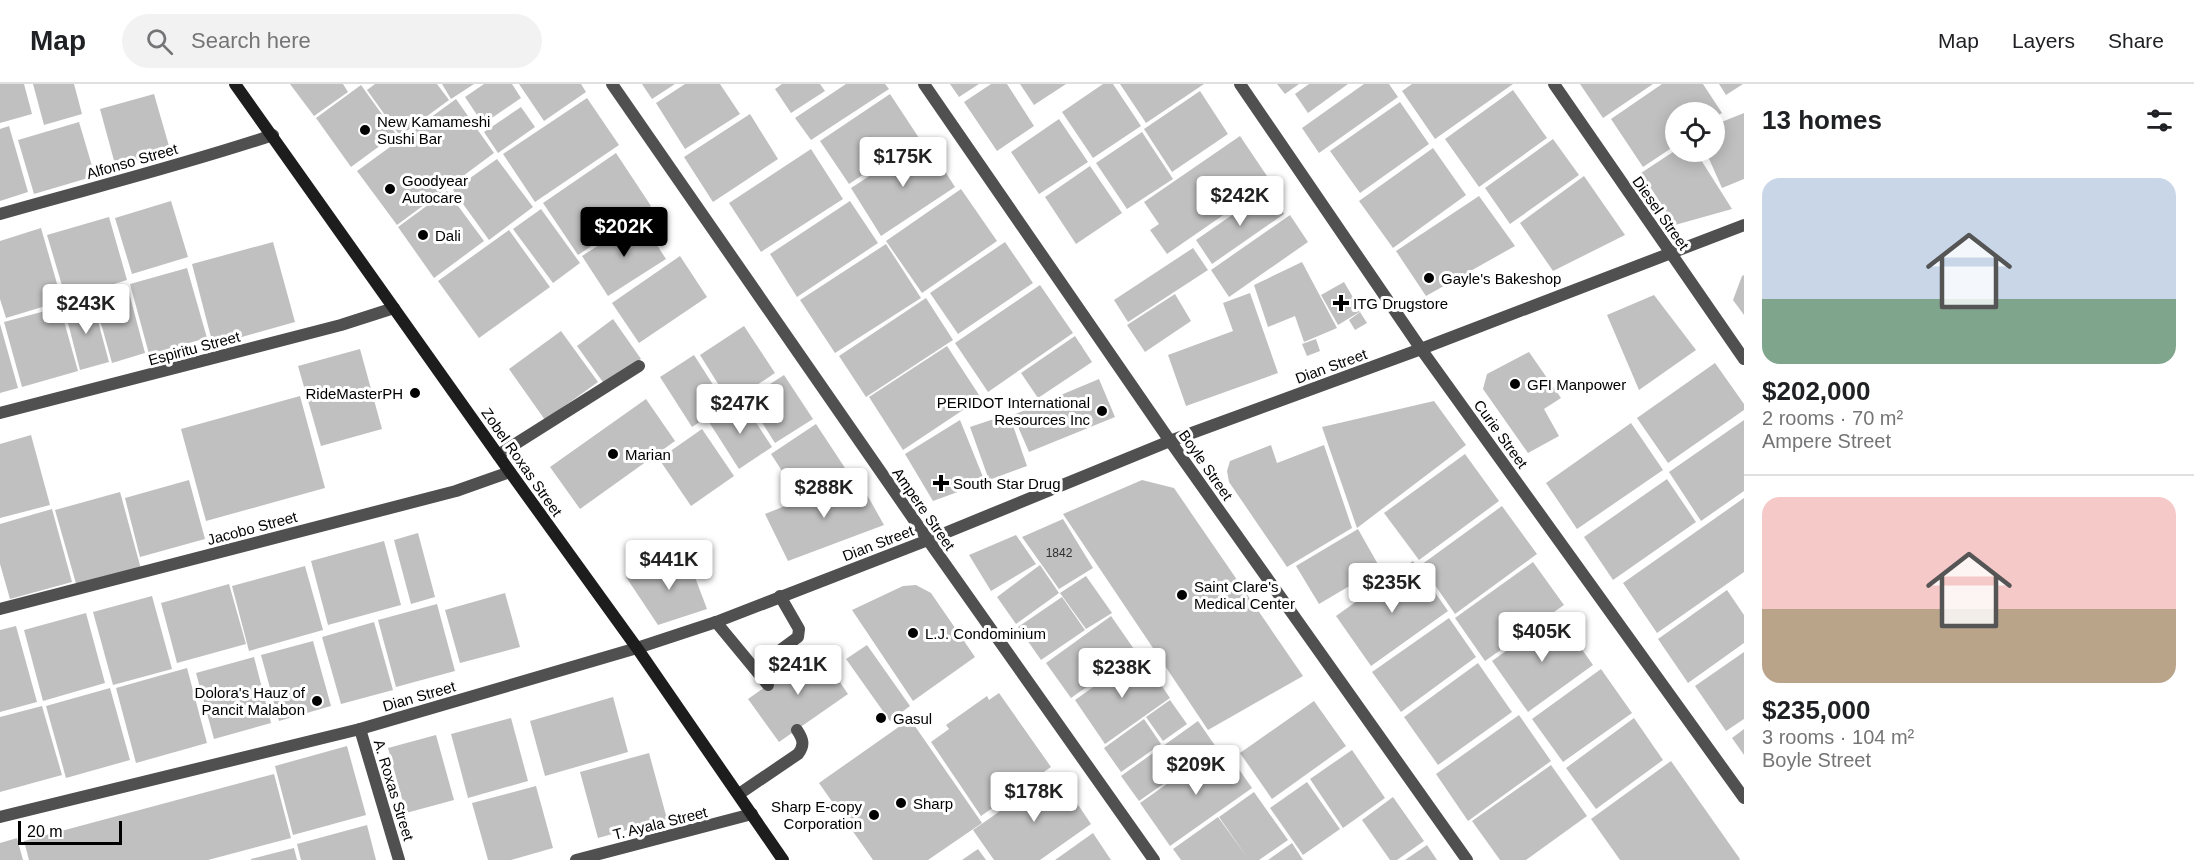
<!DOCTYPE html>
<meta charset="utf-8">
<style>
:root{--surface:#fff;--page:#f2f2f2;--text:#202124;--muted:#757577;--line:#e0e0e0;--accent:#000}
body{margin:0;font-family:Arial,sans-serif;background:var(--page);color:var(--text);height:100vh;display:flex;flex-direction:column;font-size:22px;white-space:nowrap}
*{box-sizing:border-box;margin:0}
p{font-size:20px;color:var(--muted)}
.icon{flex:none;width:33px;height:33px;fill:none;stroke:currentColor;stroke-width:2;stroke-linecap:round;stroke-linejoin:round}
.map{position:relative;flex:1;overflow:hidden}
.side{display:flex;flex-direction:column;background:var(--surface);width:450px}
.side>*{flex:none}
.buttons{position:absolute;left:1665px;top:18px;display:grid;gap:12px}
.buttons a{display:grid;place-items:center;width:60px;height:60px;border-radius:50%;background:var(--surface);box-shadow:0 3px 15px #0003;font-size:30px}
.scale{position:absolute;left:18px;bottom:15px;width:104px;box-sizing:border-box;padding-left:6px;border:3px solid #000;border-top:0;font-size:16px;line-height:21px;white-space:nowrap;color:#000;-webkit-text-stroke:4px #fff;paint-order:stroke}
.price{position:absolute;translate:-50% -51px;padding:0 14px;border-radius:6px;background:#fff;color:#222;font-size:20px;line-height:39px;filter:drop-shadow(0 2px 3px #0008)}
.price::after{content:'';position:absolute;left:50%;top:36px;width:18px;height:14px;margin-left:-9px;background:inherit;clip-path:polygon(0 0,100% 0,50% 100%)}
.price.active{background:var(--accent);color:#fff}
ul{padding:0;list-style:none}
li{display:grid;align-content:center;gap:12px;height:318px;padding:0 18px}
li+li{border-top:2px solid var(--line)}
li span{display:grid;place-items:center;height:186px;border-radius:18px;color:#555}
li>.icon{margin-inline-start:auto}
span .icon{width:108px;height:108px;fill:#fffc;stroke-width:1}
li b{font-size:26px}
h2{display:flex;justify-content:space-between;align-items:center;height:72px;padding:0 18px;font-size:26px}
header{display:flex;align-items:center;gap:36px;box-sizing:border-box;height:84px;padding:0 30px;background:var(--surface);border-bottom:2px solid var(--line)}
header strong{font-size:28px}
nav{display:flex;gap:33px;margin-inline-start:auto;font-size:21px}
.search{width:420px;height:54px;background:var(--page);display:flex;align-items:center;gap:15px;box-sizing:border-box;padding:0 21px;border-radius:33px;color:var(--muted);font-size:22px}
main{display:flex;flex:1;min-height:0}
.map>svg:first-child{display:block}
.building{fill:#c0c0c0}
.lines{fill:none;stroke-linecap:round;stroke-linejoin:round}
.service{stroke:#505050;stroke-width:12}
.minor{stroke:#505050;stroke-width:12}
.tertiary{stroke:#505050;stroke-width:12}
.secondary{stroke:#1d1d1d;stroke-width:12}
.poi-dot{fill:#000;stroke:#fff;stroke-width:2}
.labels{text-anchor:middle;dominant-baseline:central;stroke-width:6;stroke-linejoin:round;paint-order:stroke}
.number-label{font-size:12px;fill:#303030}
.poi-label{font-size:15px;fill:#000;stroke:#fff;text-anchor:start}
.street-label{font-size:15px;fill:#000;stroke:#fff}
</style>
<header>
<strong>Map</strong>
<div class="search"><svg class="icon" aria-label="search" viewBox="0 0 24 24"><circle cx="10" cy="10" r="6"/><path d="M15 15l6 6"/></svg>Search here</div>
<nav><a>Map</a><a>Layers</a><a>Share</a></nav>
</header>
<main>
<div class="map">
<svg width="1744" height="776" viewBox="0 0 1744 776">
<rect width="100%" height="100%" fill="#fff"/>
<g class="building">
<path d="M 0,0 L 24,0 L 32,30 L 0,39 Z"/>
<path d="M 33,0 L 74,0 L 82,30 L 44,41 Z"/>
<path d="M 290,0 L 343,0 L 348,8 L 314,32 Z"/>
<path d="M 375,0 L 437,0 L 449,16 L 400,52 L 367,6 Z"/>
<path d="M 442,0 L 474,0 L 451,15 Z"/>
<path d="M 484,0 L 512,0 L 521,14 L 483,40 L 465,13 Z"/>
<path d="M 519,0 L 581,0 L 586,8 L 544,37 Z"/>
<path d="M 642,0 L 675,0 L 652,15 Z"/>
<path d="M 685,0 L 720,0 L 740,30 L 685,65 L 656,19 Z"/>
<path d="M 782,0 L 820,0 L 825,7 L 791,29 L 775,5 Z"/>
<path d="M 846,0 L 885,0 L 889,5 L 811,56 L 795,34 Z"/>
<path d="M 950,0 L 979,0 L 959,13 Z"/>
<path d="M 991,0 L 1007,0 L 1034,42 L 997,67 L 964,18 Z"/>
<path d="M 1020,0 L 1066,0 L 1034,21 Z"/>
<path d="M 1103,0 L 1113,0 L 1141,42 L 1093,74 L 1062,28 Z"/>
<path d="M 1120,0 L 1204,0 L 1146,39 Z"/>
<path d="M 1277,0 L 1299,0 L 1285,10 Z"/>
<path d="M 1309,0 L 1348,0 L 1308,29 L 1295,10 Z"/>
<path d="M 1364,0 L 1389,0 L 1398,13 L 1319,69 L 1302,44 Z"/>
<path d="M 1412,0 L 1513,0 L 1435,55 L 1402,7 Z"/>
<path d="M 1580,0 L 1653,0 L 1603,34 Z"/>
<path d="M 1662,0 L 1703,0 L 1722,29 L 1714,34 L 1714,28 L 1676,28 L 1676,61 L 1643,83 L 1611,35 Z"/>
<path d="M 1719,0 L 1743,0 L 1726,11 Z"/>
<path d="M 361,1 L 396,50 L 351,83 L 316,34 Z"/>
<path d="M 1513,6 L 1547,54 L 1479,103 L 1445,55 Z"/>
<path d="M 1200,7 L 1228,50 L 1172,88 L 1144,45 Z"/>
<path d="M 154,10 L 171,69 L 116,84 L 100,25 Z"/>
<path d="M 890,10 L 919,54 L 849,100 L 820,57 Z"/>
<path d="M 587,14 L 619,61 L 535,118 L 503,70 Z"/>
<path d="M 456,15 L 494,69 L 397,141 L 357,87 Z"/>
<path d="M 1400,18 L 1429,60 L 1360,109 L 1330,67 Z"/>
<path d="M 521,23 L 535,43 L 498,69 L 484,48 Z"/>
<path d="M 1744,29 L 1744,95 L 1722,104 L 1706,68 L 1714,68 L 1714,41 Z"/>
<path d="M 750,30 L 778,75 L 713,118 L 684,73 Z"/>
<path d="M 1059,35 L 1088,78 L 1039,110 L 1011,68 Z"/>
<path d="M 79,38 L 95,92 L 34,110 L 18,56 Z"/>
<path d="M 9,42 L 28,108 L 0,117 L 0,45 Z"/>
<path d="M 1142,48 L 1173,95 L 1127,125 L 1096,79 Z"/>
<path d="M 1240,52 L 1271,98 L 1167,170 L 1150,146 L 1159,140 L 1144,118 Z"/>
<path d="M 1553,55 L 1579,91 L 1510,140 L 1485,104 Z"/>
<path d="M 925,56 L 955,103 L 881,152 L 851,104 Z"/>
<path d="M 1433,64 L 1466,111 L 1393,164 L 1359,117 Z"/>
<path d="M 811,65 L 843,115 L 761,168 L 729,119 Z"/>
<path d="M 1676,66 L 1676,68 L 1696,68 L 1732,125 L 1675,141 L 1641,89 Z"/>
<path d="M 616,69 L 651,122 L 578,171 L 543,119 Z"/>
<path d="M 497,75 L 533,123 L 489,156 L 453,106 Z"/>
<path d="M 1090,82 L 1122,129 L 1076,160 L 1045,113 Z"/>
<path d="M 1584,92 L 1625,151 L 1553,187 L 1520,139 Z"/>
<path d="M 961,105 L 997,157 L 922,209 L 886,157 Z"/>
<path d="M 1268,106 L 1284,130 L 1212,180 L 1196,156 Z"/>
<path d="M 447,107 L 484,157 L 434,194 L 398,143 Z"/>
<path d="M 1479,112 L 1515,162 L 1426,212 L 1396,167 Z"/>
<path d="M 171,117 L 188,173 L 132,190 L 115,134 Z"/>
<path d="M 850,117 L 878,159 L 797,213 L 770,170 Z"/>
<path d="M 541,125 L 580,179 L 553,199 L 513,145 Z"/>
<path d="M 1290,131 L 1308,158 L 1229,213 L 1211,186 Z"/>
<path d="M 109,133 L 127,196 L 66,215 L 47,151 Z"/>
<path d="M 640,135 L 666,175 L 608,212 L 582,172 Z"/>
<path d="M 41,144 L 62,217 L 6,234 L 0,215 L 0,157 Z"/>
<path d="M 509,146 L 550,203 L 479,254 L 438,197 Z"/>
<path d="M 273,158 L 295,238 L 213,261 L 192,180 Z"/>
<path d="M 1005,158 L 1033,199 L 958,250 L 930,209 Z"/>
<path d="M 886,160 L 921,214 L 835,269 L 800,216 Z"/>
<path d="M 1193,164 L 1208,186 L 1128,238 L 1114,216 Z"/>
<path d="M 680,172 L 707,213 L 639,259 L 612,219 Z"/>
<path d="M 1302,178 L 1337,244 L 1304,258 L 1295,232 L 1268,243 L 1254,201 Z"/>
<path d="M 187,184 L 207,254 L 149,270 L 130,200 Z"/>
<path d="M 1744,191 L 1744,231 L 1733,216 L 1742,192 Z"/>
<path d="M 1344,198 L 1361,227 L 1338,241 L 1321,211 Z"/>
<path d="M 1040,201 L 1073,249 L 988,308 L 955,259 Z"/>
<path d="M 128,205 L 145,269 L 112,279 L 94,214 Z"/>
<path d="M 1250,209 L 1278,289 L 1186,322 L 1168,271 L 1233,247 L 1223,219 Z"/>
<path d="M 1175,210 L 1191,237 L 1145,268 L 1127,241 Z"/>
<path d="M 1654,211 L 1696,266 L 1639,306 L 1607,231 Z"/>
<path d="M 926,214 L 953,256 L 866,313 L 839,272 Z"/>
<path d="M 92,215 L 109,278 L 80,286 L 64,223 Z"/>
<path d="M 60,223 L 78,287 L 22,303 L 4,238 Z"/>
<path d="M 1360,228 L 1367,239 L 1355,246 L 1349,236 Z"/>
<path d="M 613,235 L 641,275 L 605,301 L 577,262 Z"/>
<path d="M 0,240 L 18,304 L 0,309 Z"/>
<path d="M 744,242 L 775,289 L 730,319 L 700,271 Z"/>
<path d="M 561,247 L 598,298 L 545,336 L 509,285 Z"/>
<path d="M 1075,252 L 1092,278 L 1038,314 L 1021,289 Z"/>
<path d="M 1316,255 L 1320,267 L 1307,272 L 1302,260 Z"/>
<path d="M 947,262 L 981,314 L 903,366 L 869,313 Z"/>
<path d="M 360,265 L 382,345 L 321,362 L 298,282 Z"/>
<path d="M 1529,268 L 1561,314 L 1544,325 L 1559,352 L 1528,369 L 1483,305 L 1487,290 Z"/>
<path d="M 694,271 L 726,321 L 692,343 L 660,293 Z"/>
<path d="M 1715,279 L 1744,320 L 1744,326 L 1668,379 L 1637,334 Z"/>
<path d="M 784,291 L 813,335 L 775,359 L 747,315 Z"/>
<path d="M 1099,295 L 1115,333 L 1029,368 L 1013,331 Z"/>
<path d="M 300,312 L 325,404 L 206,437 L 181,345 Z"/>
<path d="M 646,315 L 675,357 L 580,425 L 550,383 Z"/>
<path d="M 742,317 L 772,363 L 739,385 L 709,338 Z"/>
<path d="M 1434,317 L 1466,361 L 1357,444 L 1322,343 Z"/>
<path d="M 1009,330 L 1027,382 L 989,396 L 970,343 Z"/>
<path d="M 960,336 L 985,398 L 933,417 L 905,370 Z"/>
<path d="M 1744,336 L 1744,407 L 1701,437 L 1669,388 Z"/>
<path d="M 1631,339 L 1663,386 L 1577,445 L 1546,399 Z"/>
<path d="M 816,340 L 845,384 L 795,407 L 771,370 Z"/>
<path d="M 702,345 L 734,392 L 691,422 L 659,375 Z"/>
<path d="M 31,351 L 50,421 L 0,434 L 0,360 Z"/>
<path d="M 1271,361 L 1277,379 L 1324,361 L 1352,444 L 1287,483 L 1229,398 L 1227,387 L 1230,377 Z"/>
<path d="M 1465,370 L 1499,417 L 1419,476 L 1384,429 Z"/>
<path d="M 857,393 L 884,441 L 788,477 L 765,430 Z"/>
<path d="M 1667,395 L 1696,438 L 1613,496 L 1584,453 Z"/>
<path d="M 189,396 L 205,455 L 140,473 L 125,414 Z"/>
<path d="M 1142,396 L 1174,404 L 1303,592 L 1208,646 L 1063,430 Z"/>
<path d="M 120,408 L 141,485 L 77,503 L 55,426 Z"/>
<path d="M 1744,414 L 1744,488 L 1657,549 L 1623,499 Z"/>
<path d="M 1502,422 L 1537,470 L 1455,530 L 1421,481 Z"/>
<path d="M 52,425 L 72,498 L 10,515 L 0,480 L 0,440 Z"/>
<path d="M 1063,435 L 1093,484 L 1059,505 L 1022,453 Z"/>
<path d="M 1358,445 L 1380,484 L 1319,520 L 1296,482 Z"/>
<path d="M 418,449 L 435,513 L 411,520 L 394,456 Z"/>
<path d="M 1016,451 L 1036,480 L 991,507 L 969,471 Z"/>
<path d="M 384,457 L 401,521 L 328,541 L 311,477 Z"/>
<path d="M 687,472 L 707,525 L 658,541 L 626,493 Z"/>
<path d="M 1413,477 L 1448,527 L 1371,582 L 1336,532 Z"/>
<path d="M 1533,478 L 1564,521 L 1485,577 L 1455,534 Z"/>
<path d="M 1040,481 L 1059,509 L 1016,540 L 997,513 Z"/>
<path d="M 305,482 L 323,546 L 249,567 L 232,502 Z"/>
<path d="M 1086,492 L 1112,529 L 1086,545 L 1060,509 Z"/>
<path d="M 229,500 L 246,560 L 177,579 L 161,519 Z"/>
<path d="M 916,501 L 931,509 L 975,573 L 913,617 L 852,526 L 903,502 Z"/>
<path d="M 1727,506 L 1744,531 L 1744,559 L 1688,599 L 1658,555 Z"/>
<path d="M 505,509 L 520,563 L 460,579 L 445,526 Z"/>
<path d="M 152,512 L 172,585 L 113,601 L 93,528 Z"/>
<path d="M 1062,513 L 1085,546 L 1041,576 L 1018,543 Z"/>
<path d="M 437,520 L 455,587 L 396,603 L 378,536 Z"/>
<path d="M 86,529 L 105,599 L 43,617 L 24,546 Z"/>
<path d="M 1557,530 L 1593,581 L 1528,628 L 1492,577 Z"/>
<path d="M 1111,532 L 1136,568 L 1071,614 L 1046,579 Z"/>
<path d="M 1449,534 L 1476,573 L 1401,628 L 1372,588 Z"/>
<path d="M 374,538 L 393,606 L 341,620 L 322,553 Z"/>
<path d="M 16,542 L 37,618 L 0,628 L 0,546 Z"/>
<path d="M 313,557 L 331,622 L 279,637 L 261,571 Z"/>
<path d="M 867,561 L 910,622 L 890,637 L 846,575 Z"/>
<path d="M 818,566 L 848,610 L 779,658 L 748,615 Z"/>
<path d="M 1744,568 L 1744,635 L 1726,647 L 1695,602 Z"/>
<path d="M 1140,570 L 1170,614 L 1105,660 L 1075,616 Z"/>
<path d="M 254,573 L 271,639 L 214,655 L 196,589 Z"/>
<path d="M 1478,579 L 1512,628 L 1438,681 L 1404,633 Z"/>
<path d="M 187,584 L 207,659 L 136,679 L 116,604 Z"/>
<path d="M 1601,585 L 1632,629 L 1563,678 L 1532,635 Z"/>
<path d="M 110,604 L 130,676 L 66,694 L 46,622 Z"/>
<path d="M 999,609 L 1051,683 L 981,732 L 931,658 L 949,645 L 946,641 L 987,612 L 989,616 Z"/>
<path d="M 613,613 L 628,668 L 545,692 L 530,637 Z"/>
<path d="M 1170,616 L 1187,640 L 1163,657 L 1146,633 Z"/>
<path d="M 1314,617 L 1346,662 L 1272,715 L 1240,669 Z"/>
<path d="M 42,622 L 62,691 L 0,708 L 0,633 Z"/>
<path d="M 1519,631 L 1551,677 L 1468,737 L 1436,690 Z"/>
<path d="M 511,634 L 528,697 L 468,714 L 451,650 Z"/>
<path d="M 1634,634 L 1663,676 L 1596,725 L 1566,684 Z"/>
<path d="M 910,635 L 982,739 L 928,776 L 873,776 L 819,699 Z"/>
<path d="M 1144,635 L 1161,660 L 1121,688 L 1104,664 Z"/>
<path d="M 1198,637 L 1216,663 L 1139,717 L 1121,692 Z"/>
<path d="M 1744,645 L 1744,671 L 1732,654 Z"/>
<path d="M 436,651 L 454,716 L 406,729 L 388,664 Z"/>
<path d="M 1222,661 L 1252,704 L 1170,762 L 1140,719 Z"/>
<path d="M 347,662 L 366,731 L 293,751 L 275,682 Z"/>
<path d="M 1352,666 L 1385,714 L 1343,744 L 1310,695 Z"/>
<path d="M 649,669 L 667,735 L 598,754 L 580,688 Z"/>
<path d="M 1671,677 L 1740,775 L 1739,776 L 1620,776 L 1591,735 Z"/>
<path d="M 1551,681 L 1587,732 L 1526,776 L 1500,776 L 1472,737 Z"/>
<path d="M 1056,688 L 1091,740 L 1040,776 L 994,776 L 973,746 Z"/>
<path d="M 274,690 L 291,754 L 208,776 L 29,776 L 24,757 Z"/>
<path d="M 1307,698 L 1340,745 L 1303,771 L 1270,724 Z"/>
<path d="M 536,702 L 553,764 L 511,776 L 488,776 L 472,719 Z"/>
<path d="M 1254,708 L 1288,756 L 1259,776 L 1181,776 L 1173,765 L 1218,733 L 1247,773 L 1219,733 Z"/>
<path d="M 1393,713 L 1424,757 L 1397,776 L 1390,776 L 1362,736 Z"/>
<path d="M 367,741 L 376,776 L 301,776 L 297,760 Z"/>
<path d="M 1093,749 L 1111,776 L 1055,776 Z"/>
<path d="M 17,754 L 23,776 L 0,776 L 0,759 Z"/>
<path d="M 1292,759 L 1303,776 L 1268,776 Z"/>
<path d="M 1427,761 L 1437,776 L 1405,776 Z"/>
<path d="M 294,764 L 297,776 L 251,776 L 251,775 Z"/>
<path d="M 978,765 L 986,776 L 962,776 Z"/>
</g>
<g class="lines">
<g class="service">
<path d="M 498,371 L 639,282"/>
<path d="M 716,538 L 768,601"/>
<path d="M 755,585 L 798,553 L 799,545 L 780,512"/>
<path d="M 739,710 L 798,670 C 805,661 803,655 797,646"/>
</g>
<g class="minor">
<path d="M 612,0 L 928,456 L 1154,776"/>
<path d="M 924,0 L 1170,357 L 1467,776"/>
<path d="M 1240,0 L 1421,265 L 1744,714"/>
<path d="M 1554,0 L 1744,275"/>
<path d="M 0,130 C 91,104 183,81 273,51"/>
<path d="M 0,329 L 341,241 L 394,224"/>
<path d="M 0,525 L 456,407 L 510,388"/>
<path d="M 360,645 L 399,776"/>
<path d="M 576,776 L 752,730"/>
</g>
<path class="tertiary" d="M 0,733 L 360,645 L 637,564 L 716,538 L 928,456 L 1170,357 L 1421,265 L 1744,141"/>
<path class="secondary" d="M 235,0 L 510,388 L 637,564 L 783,776"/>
</g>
<g class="poi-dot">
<circle cx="365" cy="46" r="6"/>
<circle cx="390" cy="105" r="6"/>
<circle cx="423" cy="151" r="6"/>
<circle cx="1429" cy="194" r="6"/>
<path d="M1338 210h6v6h6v6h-6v6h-6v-6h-6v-6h6z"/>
<circle cx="1515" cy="300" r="6"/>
<circle cx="415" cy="309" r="6"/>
<circle cx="1102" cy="327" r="6"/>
<circle cx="613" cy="370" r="6"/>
<path d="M938 390h6v6h6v6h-6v6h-6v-6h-6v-6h6z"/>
<circle cx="1182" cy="511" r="6"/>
<circle cx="913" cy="549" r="6"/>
<circle cx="317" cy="617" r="6"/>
<circle cx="881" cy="634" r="6"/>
<circle cx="901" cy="719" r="6"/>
<circle cx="874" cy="731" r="6"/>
</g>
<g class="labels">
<g class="number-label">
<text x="1059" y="469">1842</text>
</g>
<g class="poi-label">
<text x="377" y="37">New Kamameshi<tspan x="377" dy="17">Sushi Bar</tspan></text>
<text x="402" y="96">Goodyear<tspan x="402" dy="17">Autocare</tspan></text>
<text x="435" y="151">Dali</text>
<text x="1441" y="194">Gayle's Bakeshop</text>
<text x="1353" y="219">ITG Drugstore</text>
<text x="1527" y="300">GFI Manpower</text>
<text x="403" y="309" text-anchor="end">RideMasterPH</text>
<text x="1090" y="318" text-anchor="end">PERIDOT International<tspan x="1090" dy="17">Resources Inc</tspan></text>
<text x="625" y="370">Marian</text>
<text x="953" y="399">South Star Drug</text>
<text x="1194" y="502">Saint Clare's<tspan x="1194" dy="17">Medical Center</tspan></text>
<text x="925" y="549">L.J. Condominium</text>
<text x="305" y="608" text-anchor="end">Dolora's Hauz of<tspan x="305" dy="17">Pancit Malabon</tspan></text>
<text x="893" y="634">Gasul</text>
<text x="913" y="719">Sharp</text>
<text x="862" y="722" text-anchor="end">Sharp E-copy<tspan x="862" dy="17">Corporation</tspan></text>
</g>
<g class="street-label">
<text transform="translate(132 77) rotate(-16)">Alfonso Street</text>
<text transform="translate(1661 129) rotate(55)">Diesel Street</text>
<text transform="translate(194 264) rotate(-15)">Espiritu Street</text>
<text transform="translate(1331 282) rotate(-20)">Dian Street</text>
<text transform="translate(1501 350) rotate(54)">Curie Street</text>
<text transform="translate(522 378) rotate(55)">Zobel Roxas Street</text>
<text transform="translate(1206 381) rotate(55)">Boyle Street</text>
<text transform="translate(924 425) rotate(55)">Ampere Street</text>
<text transform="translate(252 444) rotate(-15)">Jacobo Street</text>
<text transform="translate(878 459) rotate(-21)">Dian Street</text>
<text transform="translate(419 612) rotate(-16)">Dian Street</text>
<text transform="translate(394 706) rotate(73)">A. Roxas Street</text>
<text transform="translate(660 739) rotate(-14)">T. Ayala Street</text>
</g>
</g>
</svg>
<div class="buttons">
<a><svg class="icon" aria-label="locate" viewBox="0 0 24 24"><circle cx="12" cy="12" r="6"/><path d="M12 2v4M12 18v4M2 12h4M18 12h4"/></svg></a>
</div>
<div class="scale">20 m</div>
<b class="price" style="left:903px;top:104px">$175K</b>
<b class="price" style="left:1240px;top:143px">$242K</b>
<b class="price active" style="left:624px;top:174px">$202K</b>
<b class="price" style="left:86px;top:251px">$243K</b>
<b class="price" style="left:740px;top:351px">$247K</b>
<b class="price" style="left:824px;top:435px">$288K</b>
<b class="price" style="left:669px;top:507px">$441K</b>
<b class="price" style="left:1392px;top:530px">$235K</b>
<b class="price" style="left:1542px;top:579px">$405K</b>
<b class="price" style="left:798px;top:612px">$241K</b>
<b class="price" style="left:1122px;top:615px">$238K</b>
<b class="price" style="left:1196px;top:712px">$209K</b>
<b class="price" style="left:1034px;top:739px">$178K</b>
</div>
<section class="side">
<h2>13 homes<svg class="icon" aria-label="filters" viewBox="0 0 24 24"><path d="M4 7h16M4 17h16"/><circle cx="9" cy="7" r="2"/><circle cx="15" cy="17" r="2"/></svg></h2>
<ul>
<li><span style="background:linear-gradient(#c9d6e8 65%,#7fa58c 0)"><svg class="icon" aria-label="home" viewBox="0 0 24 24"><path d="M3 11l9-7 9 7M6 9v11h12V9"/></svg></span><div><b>$202,000</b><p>2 rooms · 70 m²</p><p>Ampere Street</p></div></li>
<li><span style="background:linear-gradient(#f6c9c9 60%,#b9a48a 0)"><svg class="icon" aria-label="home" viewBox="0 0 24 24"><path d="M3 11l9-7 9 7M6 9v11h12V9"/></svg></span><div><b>$235,000</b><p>3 rooms · 104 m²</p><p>Boyle Street</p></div></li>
</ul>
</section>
</main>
